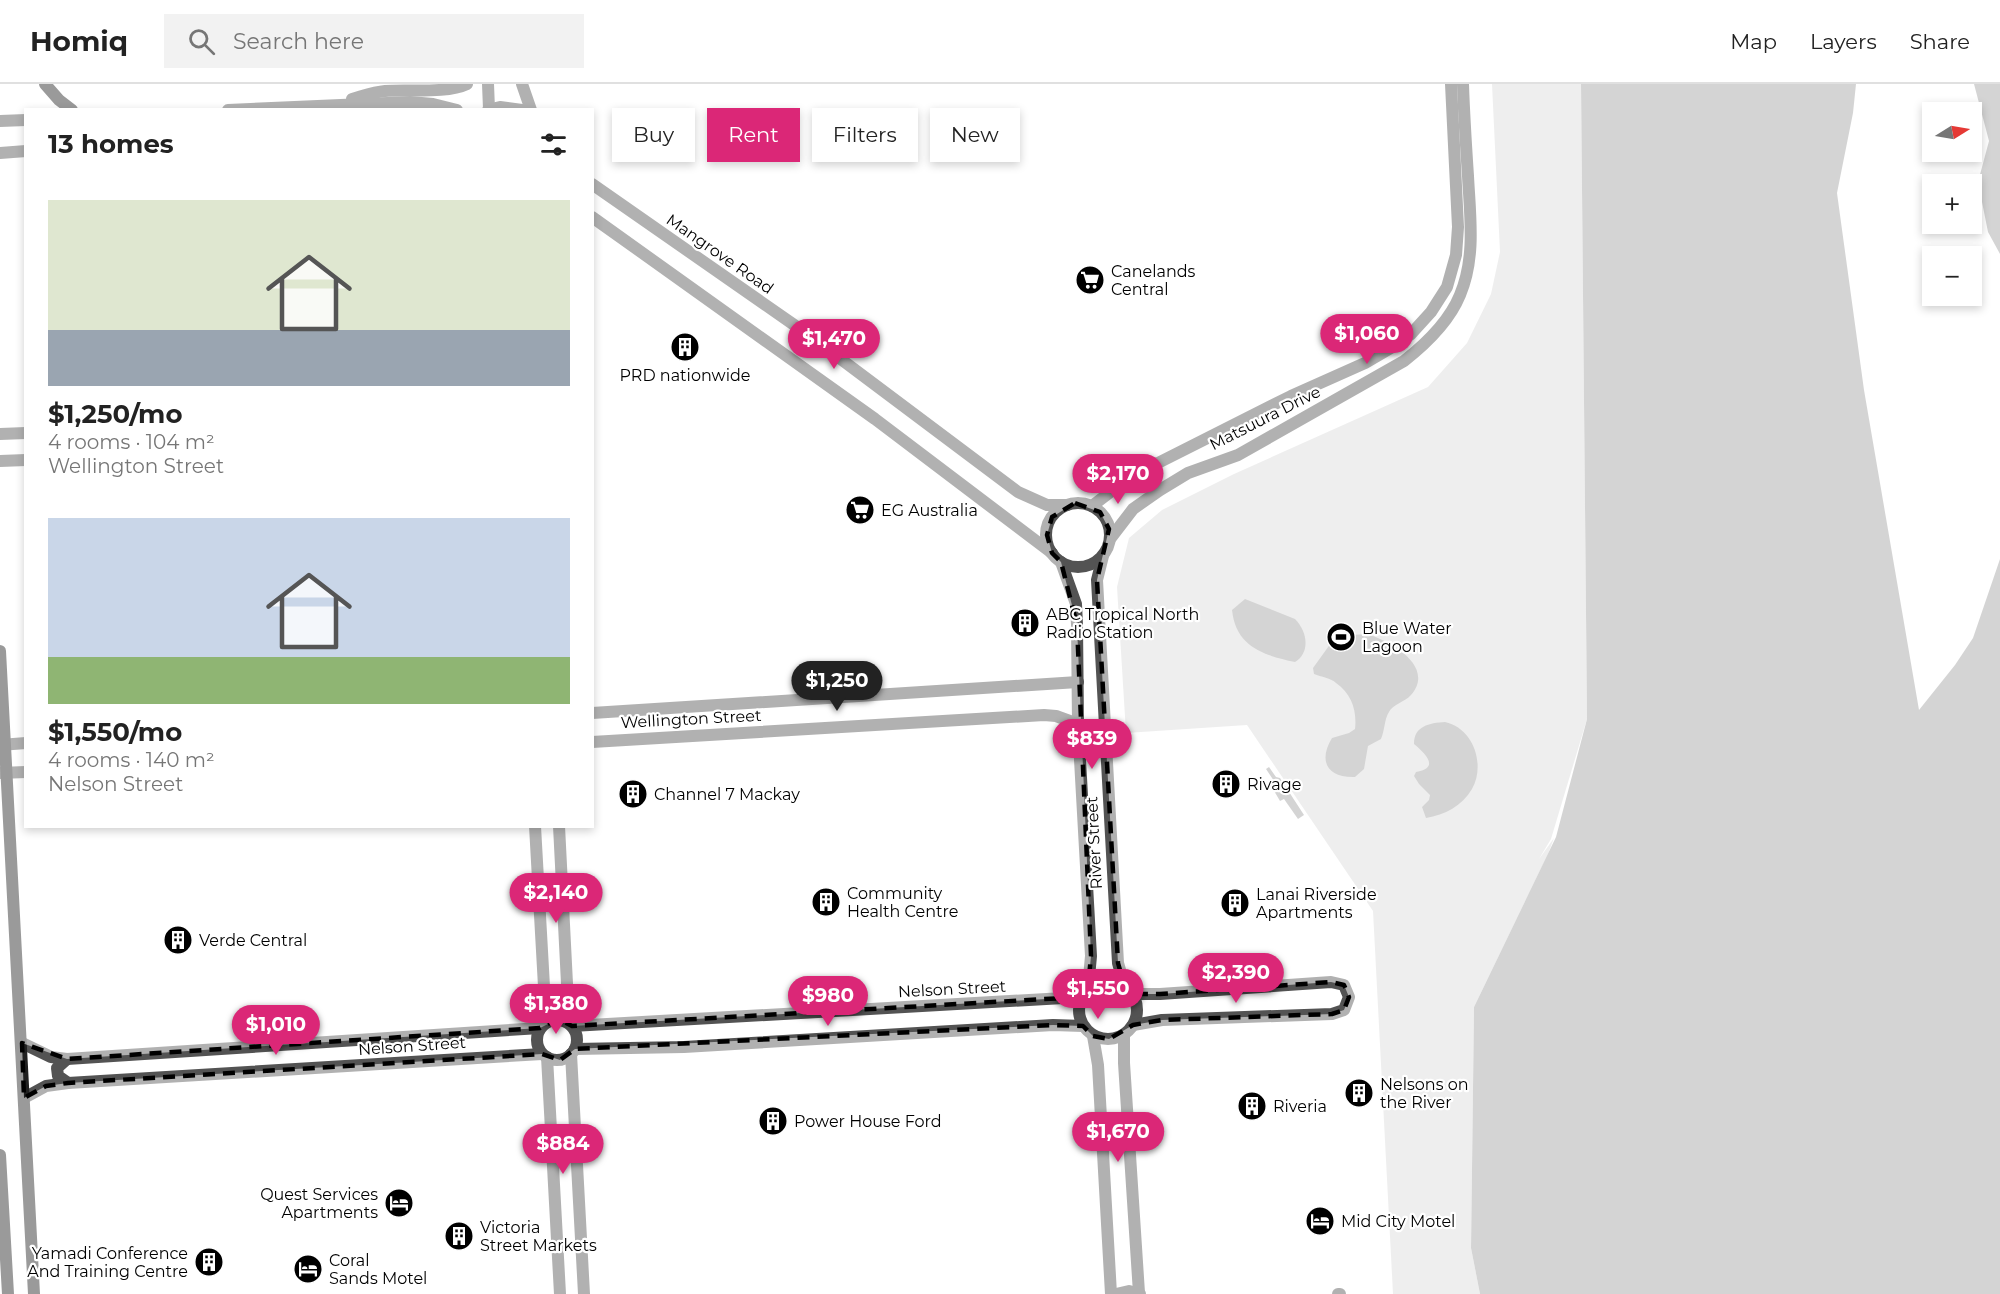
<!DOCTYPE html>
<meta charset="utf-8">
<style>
:root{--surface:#fff;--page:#f2f2f2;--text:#222;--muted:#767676;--line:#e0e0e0;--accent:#db2777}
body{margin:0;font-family:Montserrat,sans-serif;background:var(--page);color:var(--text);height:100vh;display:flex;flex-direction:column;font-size:22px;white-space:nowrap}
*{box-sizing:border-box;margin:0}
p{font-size:20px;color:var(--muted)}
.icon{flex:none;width:33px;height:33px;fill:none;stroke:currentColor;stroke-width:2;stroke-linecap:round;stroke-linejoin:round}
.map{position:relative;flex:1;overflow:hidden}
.sheet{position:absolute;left:24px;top:24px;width:570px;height:720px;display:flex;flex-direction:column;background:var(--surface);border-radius:0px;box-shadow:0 3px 9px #0003}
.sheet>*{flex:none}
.banner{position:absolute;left:612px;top:24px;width:570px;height:54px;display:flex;gap:12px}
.needle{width:39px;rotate:79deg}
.buttons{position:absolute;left:1922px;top:18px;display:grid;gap:12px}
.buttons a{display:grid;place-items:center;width:60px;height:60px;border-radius:0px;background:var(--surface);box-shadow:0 3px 9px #0003;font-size:30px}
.price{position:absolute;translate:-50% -51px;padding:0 14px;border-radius:21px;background:var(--accent);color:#fff;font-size:20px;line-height:39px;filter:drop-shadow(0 2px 3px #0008)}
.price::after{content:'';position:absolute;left:50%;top:36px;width:18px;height:14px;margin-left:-9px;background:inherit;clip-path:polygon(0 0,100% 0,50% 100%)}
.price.current{background:#222;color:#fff}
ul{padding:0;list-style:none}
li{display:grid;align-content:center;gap:12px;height:318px;padding:0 24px}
li span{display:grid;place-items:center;height:186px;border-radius:0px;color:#555}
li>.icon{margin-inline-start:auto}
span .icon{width:108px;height:108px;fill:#fffc;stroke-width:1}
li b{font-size:26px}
h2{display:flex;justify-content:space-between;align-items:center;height:72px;padding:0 24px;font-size:26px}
.pill{padding:0 21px;border-radius:0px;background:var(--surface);box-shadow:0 3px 9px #0003;font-size:21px;line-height:54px}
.pill.current{background:var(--accent);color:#fff}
header{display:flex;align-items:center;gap:36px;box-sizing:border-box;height:84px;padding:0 30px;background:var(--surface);border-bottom:2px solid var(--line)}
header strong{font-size:28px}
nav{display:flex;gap:33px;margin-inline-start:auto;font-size:21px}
.search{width:420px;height:54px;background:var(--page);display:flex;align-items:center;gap:15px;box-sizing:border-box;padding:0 21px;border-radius:0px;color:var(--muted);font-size:22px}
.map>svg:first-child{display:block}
.green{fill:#dadada}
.water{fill:#a1a1a1}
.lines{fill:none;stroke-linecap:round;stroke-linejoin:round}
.tertiary{stroke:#535353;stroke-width:12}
.secondary{stroke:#202020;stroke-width:12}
.marked{fill:none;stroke:#000;stroke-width:4.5;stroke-dasharray:12 8;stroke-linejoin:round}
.labels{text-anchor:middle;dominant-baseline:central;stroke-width:4.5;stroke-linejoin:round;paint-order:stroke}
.street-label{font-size:16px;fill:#000;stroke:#fff}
.poi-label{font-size:16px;fill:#000;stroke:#fff;text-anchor:start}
</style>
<header>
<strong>Homiq</strong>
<div class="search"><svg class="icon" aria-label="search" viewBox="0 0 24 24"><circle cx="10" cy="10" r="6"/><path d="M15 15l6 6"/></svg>Search here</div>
<nav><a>Map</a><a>Layers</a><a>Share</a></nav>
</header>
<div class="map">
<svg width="2000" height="1210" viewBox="0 0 2000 1210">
<rect width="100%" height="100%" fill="#fff"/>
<path class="green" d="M 1492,0 L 1581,0 L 1587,635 L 1551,755 L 1539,775 L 1554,754 L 1548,770 L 1474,923 L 1471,1164 L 1480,1210 L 1393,1210 L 1373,827 L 1247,641 L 1126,649 L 1117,503 L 1129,454 L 1162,426 L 1234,390 L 1428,303 L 1467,259 L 1491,210 L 1500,168 Z"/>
<g class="water">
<path d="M 1581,0 L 1856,0 L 1853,29 L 1837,109 L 1864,306 L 1919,626 L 1955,581 L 1973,554 L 2000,475 L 2000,1210 L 1480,1210 L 1471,1164 L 1474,923 L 1556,753 L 1587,635 Z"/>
<path d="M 1974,0 L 2000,0 L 2000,170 L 1988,148 L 1978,98 L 1989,57 Z"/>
<path d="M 1245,515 L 1295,535 C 1307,547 1311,568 1295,578 C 1263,571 1236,563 1232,526 Z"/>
<path d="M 1367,550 C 1390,557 1436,582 1411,611 C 1405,618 1393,620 1389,628 C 1384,636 1385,646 1381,655 L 1368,662 L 1364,685 L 1355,693 C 1327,694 1318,677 1332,654 L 1349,649 L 1355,645 C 1357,627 1352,610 1336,599 C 1331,594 1321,593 1314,590 L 1313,584 L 1336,552 Z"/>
<path d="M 1445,638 C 1473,644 1486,680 1472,705 C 1462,722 1445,731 1426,734 L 1422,723 L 1429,716 L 1430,711 L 1419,700 L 1414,692 L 1416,688 C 1440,684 1426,670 1414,660 C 1414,642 1429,639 1445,638 Z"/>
<path d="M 1269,683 L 1276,693 L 1280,694 L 1304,731 L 1298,735 L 1284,715 L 1280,717 L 1270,700 L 1274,697 L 1266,685 Z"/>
</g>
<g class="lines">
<g class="tertiary">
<path d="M 488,0 L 489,25"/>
<path d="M 522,0 L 531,26"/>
<path d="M 352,15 C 363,12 374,8 385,7 C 408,5 446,10 467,0"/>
<path d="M 228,26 L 410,18 L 433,20 L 457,26"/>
<path d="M 488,26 L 500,23 L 522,26"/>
<path d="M 0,37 L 26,36"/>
<path d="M 0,69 L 26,67"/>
<path d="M 592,100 L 810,252 L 1018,408 L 1047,421 L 1067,421"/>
<path d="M 592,133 L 875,335 L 1052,469"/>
<path d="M 0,350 L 26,349"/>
<path d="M 0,377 L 26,376"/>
<circle cx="1078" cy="451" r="32"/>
<path d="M 1092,422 L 1126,396 L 1148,384 L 1291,312 L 1365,279 L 1394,262 L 1411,250 L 1431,228 L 1447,203 L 1456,171 L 1458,143 L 1451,0"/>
<path d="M 1110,455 L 1133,425 L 1160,406 L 1188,389 L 1238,371 L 1404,277 C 1427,259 1449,238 1460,211 C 1476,173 1470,132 1468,92 C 1466,62 1464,31 1463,0"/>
<path d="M 1103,472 L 1097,496 L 1118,879 L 1124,900"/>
<path d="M 1061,478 L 1076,520 L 1077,541 L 1078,640 L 1091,872 L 1088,904"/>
<path d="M 592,629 L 1078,598"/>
<path d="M 592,658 L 1044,631 L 1056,632 L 1078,640"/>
<path d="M 0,661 L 26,659"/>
<path d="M 0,689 L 26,688"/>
<path d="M 535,742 L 546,938"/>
<path d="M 559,742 L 569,939"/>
<circle cx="1108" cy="926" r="29"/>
<circle cx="557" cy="956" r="20"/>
<path d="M 1133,941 L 1162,936 L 1332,930 L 1344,926 L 1349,913 L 1344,901 L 1331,898 L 1160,910 L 1133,910"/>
<path d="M 572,942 L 1081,913"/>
<path d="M 1124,951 L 1124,979 L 1139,1209"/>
<path d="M 1093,952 L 1098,981 L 1111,1210"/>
<path d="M 22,959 L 51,973 L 67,975 L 540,944"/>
<path d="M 575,965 L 684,963 L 1053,941 L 1083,942"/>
<path d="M 571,970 L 584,1210"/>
<path d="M 547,973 L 560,1210"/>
<path d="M 67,975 L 57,984 L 58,992 L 68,999"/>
<path d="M 24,1014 L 46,1002 L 68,999 L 542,970"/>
<path d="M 1116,1210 L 1129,1207 L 1140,1210"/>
<path d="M 1338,1210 L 1340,1210"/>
</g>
<g class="secondary">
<path d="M 45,0 L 59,16 L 72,26"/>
<path d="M 0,567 L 34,1210"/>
<path d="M 0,1071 L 8,1210"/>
</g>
</g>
<path d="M0 0H2000V1210H0ZM 1075,419 L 1100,428 L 1109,445 L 1097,496 L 1118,879 L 1124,900 L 1133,910 L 1160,910 L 1331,898 L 1344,901 L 1349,913 L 1344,926 L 1332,930 L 1162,936 L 1133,941 L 1109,955 L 1093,952 L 1083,942 L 1053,941 L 575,965 L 560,976 L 542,970 L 68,999 L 46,1002 L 24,1014 L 22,959 L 67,975 L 540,944 L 558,935 L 572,942 L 1081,913 L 1088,904 L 1091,872 L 1077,541 L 1061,478 L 1052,469 L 1047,451 L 1052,433 Z" fill="#fff" fill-opacity=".55" fill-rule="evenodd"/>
<path class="marked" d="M 1075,419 L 1100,428 L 1109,445 L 1097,496 L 1118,879 L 1124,900 L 1133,910 L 1160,910 L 1331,898 L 1344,901 L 1349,913 L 1344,926 L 1332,930 L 1162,936 L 1133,941 L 1109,955 L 1093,952 L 1083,942 L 1053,941 L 575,965 L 560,976 L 542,970 L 68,999 L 46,1002 L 24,1014 L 22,959 L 67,975 L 540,944 L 558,935 L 572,942 L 1081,913 L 1088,904 L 1091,872 L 1077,541 L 1061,478 L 1052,469 L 1047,451 L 1052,433 Z"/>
<defs>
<g id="supermarket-disc" transform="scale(1.5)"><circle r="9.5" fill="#000" stroke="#fff"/><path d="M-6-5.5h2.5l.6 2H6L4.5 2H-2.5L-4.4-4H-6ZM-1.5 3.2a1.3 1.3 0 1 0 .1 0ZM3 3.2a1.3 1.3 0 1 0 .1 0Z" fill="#fff"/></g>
<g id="building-disc" transform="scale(1.5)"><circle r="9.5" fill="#000" stroke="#fff"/><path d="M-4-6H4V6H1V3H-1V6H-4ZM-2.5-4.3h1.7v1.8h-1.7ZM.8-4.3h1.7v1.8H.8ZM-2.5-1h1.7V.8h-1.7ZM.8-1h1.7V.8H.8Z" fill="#fff"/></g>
<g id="stadium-disc" transform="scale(1.5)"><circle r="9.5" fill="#000" stroke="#fff"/><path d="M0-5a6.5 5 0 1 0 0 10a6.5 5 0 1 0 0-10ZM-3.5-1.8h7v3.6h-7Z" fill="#fff"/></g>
<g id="hotel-disc" transform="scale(1.5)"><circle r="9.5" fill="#000" stroke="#fff"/><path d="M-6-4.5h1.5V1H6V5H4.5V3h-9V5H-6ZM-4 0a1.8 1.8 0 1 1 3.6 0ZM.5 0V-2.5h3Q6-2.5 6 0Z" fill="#fff"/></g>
</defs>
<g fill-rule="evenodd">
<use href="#supermarket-disc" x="1090" y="196"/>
<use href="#building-disc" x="685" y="263"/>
<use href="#supermarket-disc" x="860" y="426"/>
<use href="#building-disc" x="1025" y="539"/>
<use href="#stadium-disc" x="1341" y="553"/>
<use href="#building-disc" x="1226" y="700"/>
<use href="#building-disc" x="633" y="710"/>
<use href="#building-disc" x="826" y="818"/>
<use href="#building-disc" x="1235" y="819"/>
<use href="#building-disc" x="178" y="856"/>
<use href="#building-disc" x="1359" y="1009"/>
<use href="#building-disc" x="1252" y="1022"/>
<use href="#building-disc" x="773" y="1037"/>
<use href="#hotel-disc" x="399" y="1119"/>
<use href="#hotel-disc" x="1320" y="1137"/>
<use href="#building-disc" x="459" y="1152"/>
<use href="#building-disc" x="209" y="1178"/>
<use href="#hotel-disc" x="308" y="1185"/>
</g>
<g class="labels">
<g class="street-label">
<text transform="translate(720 170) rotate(35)">Mangrove Road</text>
<text transform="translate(1265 334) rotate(-27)">Matsuura Drive</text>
<text transform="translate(691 635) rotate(-3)">Wellington Street</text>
<text transform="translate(1094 759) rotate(-93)">River Street</text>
<text transform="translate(952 905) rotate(-3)">Nelson Street</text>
<text transform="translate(412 962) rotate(-4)">Nelson Street</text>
</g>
<g class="poi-label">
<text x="1111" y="187">Canelands<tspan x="1111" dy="18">Central</tspan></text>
<text x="685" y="291" text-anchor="middle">PRD nationwide</text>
<text x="881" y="426">EG Australia</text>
<text x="1046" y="530">ABC Tropical North<tspan x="1046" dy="18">Radio Station</tspan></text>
<text x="1362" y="544">Blue Water<tspan x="1362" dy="18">Lagoon</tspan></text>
<text x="1247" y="700">Rivage</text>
<text x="654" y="710">Channel 7 Mackay</text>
<text x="847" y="809">Community<tspan x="847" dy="18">Health Centre</tspan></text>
<text x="1256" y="810">Lanai Riverside<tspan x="1256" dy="18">Apartments</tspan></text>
<text x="199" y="856">Verde Central</text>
<text x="1380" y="1000">Nelsons on<tspan x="1380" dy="18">the River</tspan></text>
<text x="1273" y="1022">Riveria</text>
<text x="794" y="1037">Power House Ford</text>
<text x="378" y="1110" text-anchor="end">Quest Services<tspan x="378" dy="18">Apartments</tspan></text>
<text x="1341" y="1137">Mid City Motel</text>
<text x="480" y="1143">Victoria<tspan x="480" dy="18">Street Markets</tspan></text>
<text x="188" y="1169" text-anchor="end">Yamadi Conference<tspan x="188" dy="18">And Training Centre</tspan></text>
<text x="329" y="1176">Coral<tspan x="329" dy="18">Sands Motel</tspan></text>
</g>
</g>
</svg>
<div class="buttons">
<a><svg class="needle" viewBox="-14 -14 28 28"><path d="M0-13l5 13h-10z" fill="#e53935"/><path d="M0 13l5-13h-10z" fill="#767676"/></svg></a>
<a>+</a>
<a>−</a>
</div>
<b class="price" style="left:1367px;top:281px">$1,060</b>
<b class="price" style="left:834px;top:286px">$1,470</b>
<b class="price" style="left:1118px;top:421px">$2,170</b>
<b class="price current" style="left:837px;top:628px">$1,250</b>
<b class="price" style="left:1092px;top:686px">$839</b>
<b class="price" style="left:556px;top:840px">$2,140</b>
<b class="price" style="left:1236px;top:920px">$2,390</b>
<b class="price" style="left:1098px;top:936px">$1,550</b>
<b class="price" style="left:828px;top:943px">$980</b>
<b class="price" style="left:556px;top:951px">$1,380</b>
<b class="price" style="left:276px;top:972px">$1,010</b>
<b class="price" style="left:1118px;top:1079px">$1,670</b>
<b class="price" style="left:563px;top:1091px">$884</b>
<div class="banner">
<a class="pill">Buy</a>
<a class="pill current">Rent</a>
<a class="pill">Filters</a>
<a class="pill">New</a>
</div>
<section class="sheet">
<h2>13 homes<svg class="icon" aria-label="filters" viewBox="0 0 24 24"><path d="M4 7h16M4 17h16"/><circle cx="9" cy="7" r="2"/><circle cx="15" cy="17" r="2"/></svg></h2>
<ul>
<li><span style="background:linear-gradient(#dfe7d0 70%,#9aa5b1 0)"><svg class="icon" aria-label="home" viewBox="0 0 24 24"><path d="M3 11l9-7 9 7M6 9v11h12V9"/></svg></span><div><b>$1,250/mo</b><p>4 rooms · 104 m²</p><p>Wellington Street</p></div></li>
<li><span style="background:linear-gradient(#c9d6e8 75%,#8fb573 0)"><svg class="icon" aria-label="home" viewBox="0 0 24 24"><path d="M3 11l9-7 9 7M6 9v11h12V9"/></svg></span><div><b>$1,550/mo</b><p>4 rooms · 140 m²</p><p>Nelson Street</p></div></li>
</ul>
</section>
</div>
